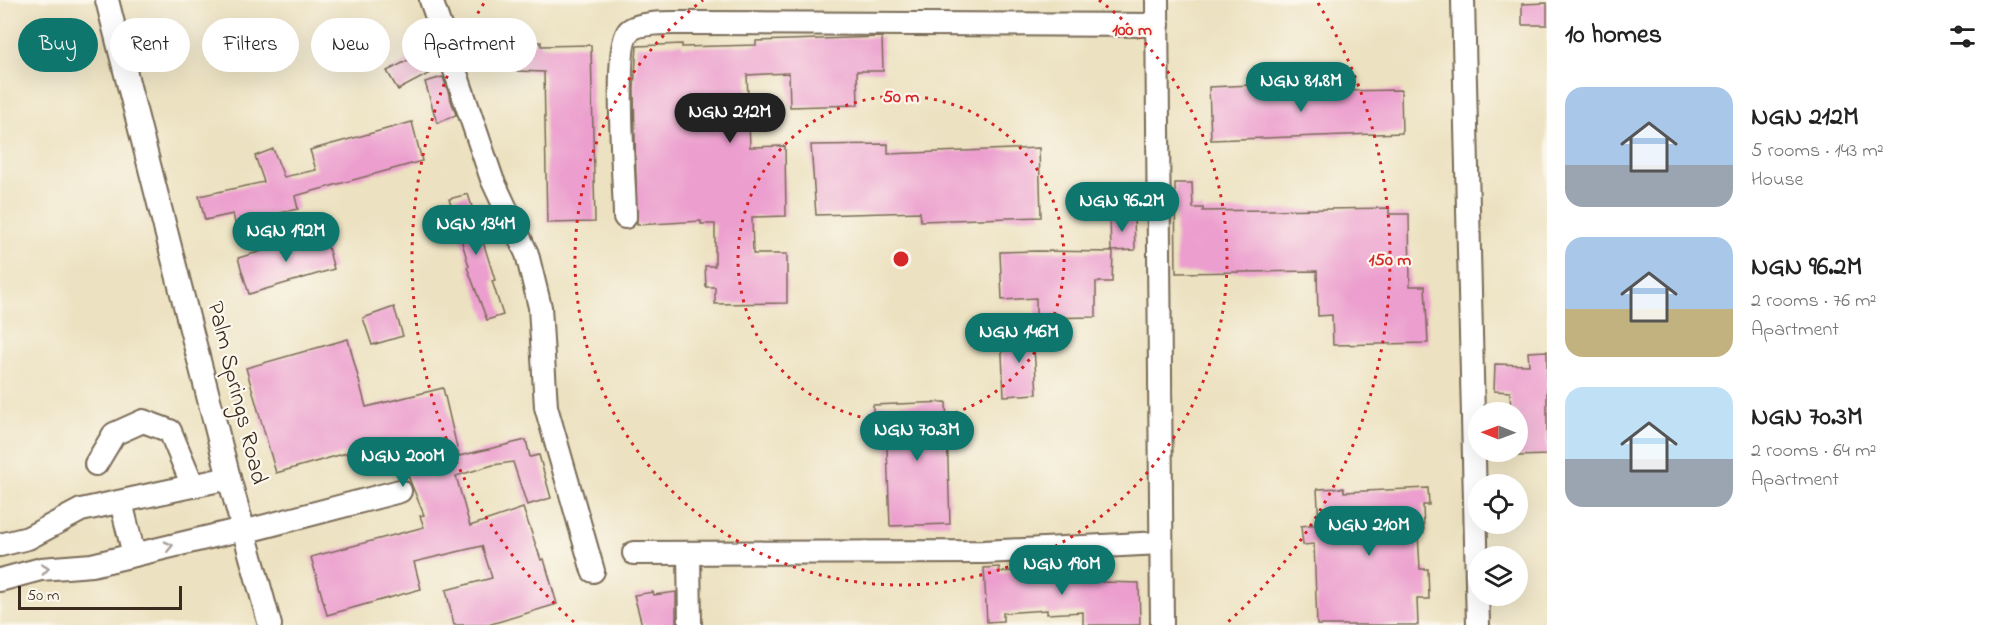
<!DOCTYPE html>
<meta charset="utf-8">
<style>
:root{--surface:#fff;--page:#f6f6f6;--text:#222;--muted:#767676;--accent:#0f766e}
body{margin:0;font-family:"Indie Flower",sans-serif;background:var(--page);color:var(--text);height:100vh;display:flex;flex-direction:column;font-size:22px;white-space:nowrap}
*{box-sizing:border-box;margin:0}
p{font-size:20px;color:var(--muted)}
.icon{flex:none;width:33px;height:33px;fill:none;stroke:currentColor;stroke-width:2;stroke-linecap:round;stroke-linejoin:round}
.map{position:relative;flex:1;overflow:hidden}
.details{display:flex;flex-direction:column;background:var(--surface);width:450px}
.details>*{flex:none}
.guide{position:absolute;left:18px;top:18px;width:570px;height:54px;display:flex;gap:12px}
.needle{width:39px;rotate:271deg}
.fabs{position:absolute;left:1468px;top:402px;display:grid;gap:12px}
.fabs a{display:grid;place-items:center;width:60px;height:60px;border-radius:50%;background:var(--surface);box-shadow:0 6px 24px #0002;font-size:30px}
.scale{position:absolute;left:18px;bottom:15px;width:164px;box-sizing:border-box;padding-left:6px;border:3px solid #3b2a1e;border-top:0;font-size:16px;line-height:21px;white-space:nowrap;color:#3b2a1e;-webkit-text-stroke:4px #fbf7ec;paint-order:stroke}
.price{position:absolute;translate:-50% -51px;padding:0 14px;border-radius:21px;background:var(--accent);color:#fff;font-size:20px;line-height:39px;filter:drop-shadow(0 2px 3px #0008)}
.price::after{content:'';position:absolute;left:50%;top:36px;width:18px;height:14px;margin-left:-9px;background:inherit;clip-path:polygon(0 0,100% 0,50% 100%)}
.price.current{background:#222;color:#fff}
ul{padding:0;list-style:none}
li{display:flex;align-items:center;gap:18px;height:150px;padding:0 18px}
li span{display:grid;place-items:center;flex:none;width:168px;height:120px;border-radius:18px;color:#555}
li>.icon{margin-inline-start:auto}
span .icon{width:72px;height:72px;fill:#fffc;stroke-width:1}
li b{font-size:26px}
h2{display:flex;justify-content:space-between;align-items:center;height:72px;padding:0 18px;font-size:26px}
.pill{padding:0 21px;border-radius:27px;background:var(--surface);box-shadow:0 6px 24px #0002;font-size:21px;line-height:54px}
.pill.current{background:var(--accent);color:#fff}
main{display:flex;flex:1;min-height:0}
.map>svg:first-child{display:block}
.building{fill:#ec9fce}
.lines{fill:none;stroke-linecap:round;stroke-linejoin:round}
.minor-casing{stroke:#796a57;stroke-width:26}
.minor{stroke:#fff;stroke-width:22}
.oneway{stroke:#a79f9a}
.ring{fill:none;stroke:#d62828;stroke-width:3;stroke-dasharray:3 6}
.labels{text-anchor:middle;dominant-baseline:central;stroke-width:4.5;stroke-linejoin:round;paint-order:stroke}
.street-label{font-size:24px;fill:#3b2a1e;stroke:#fbf7ec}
.centre{fill:#d62828;stroke:#fbf7ec;stroke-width:3}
.ring-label{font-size:18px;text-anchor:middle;font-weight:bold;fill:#d62828;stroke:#fbf7ec;stroke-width:4.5;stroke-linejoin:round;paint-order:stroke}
</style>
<main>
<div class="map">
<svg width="1547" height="625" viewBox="0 0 1547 625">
<rect width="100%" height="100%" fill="#fbf7ec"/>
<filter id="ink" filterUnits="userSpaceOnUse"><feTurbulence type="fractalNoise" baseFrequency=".0167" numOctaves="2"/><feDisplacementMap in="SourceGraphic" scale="12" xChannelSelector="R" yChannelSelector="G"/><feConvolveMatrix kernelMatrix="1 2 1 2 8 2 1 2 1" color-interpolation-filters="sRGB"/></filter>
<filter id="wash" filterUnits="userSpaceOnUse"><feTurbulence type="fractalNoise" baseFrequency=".008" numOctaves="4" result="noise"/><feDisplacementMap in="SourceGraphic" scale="24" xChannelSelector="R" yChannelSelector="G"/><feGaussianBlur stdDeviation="1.35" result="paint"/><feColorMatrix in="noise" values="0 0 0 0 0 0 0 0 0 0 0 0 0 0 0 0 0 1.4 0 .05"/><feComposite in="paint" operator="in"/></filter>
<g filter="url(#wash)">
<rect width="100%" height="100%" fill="#ece1c0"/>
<g id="blocks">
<g class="building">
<path d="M 1547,3 L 1547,25 L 1522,25 L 1522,4 Z"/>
<path d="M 882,37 L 883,71 L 857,71 L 858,105 L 790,107 L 789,73 L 747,75 L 750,147 L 785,146 L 786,216 L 752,217 L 753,254 L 787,254 L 787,303 L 715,304 L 715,287 L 706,287 L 705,266 L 715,266 L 715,224 L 701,224 L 701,221 L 637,225 L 634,89 L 637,46 L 682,44 L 682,47 L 756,45 L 756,41 Z"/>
<path d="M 517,42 L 541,42 L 541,46 L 591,45 L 595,222 L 547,223 L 544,72 L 517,71 Z"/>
<path d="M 420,54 L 430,73 L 398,90 L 387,71 Z"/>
<path d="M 443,77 L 456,115 L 437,123 L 425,82 Z"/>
<path d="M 1292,83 L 1292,97 L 1336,96 L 1336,91 L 1401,90 L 1402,133 L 1211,140 L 1209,87 Z"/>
<path d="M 412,122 L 422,161 L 295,196 L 298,209 L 235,223 L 233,214 L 205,220 L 199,196 L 264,182 L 255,156 L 273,149 L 284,177 L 316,170 L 310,150 Z"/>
<path d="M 888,144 L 888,154 L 1039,148 L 1041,217 L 921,221 L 920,212 L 816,215 L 811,145 Z"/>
<path d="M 1175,183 L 1192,183 L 1193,208 L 1203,208 L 1203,211 L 1389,208 L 1389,214 L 1409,214 L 1410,286 L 1425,286 L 1428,343 L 1333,345 L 1332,315 L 1318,316 L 1317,271 L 1176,273 Z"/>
<path d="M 468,194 L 495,280 L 492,281 L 503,315 L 487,320 L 467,267 L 469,266 L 449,199 Z"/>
<path d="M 1110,216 L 1134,216 L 1135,250 L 1111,251 Z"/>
<path d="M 324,233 L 334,269 L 249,294 L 238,258 Z"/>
<path d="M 1037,251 L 1113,252 L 1112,282 L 1096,282 L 1096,317 L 1036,318 L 1036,298 L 1002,300 L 1000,252 Z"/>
<path d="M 394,307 L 403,336 L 372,345 L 363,318 Z"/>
<path d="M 1033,333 L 1037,394 L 1004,396 L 1001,334 Z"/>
<path d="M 348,339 L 366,407 L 443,388 L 459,456 L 526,440 L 530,457 L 539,455 L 551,498 L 527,505 L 513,462 L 493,465 L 456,476 L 470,526 L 523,508 L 541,560 L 544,559 L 557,604 L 488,625 L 454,625 L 446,590 L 492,578 L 482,546 L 414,562 L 421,589 L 327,615 L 311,557 L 424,527 L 420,516 L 424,515 L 402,461 L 396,439 L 276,473 L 246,368 Z"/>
<path d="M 1547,351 L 1547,455 L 1518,456 L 1518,412 L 1511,412 L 1510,392 L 1494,391 L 1495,364 L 1529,365 L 1528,352 Z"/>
<path d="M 946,402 L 950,524 L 890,526 L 886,423 L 873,424 L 873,405 Z"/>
<path d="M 1344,488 L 1344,492 L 1428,488 L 1429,505 L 1423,505 L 1424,533 L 1418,533 L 1420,569 L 1428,569 L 1429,599 L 1417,599 L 1418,625 L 1317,625 L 1314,544 L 1303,545 L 1301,526 L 1319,524 L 1317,489 Z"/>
<path d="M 999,567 L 1000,572 L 1016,571 L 1016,570 L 1063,570 L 1063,574 L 1102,571 L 1102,582 L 1139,583 L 1140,625 L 1083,625 L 1083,612 L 1047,614 L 1047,610 L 1003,613 L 1003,621 L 987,622 L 984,568 Z"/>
<path d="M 653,592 L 654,595 L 676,592 L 676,625 L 642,625 L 634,595 Z"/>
</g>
</g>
</g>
<g filter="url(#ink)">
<use href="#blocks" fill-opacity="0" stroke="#796a57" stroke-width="1.5"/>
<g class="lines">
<g class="minor-casing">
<g id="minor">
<path d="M 107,0 L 229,478 L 270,625"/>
<path d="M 431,0 L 492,179 L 527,254 L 540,307 L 546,407 L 593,571"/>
<path d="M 1157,0 L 1162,625"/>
<path d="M 1463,0 L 1478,625"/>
<path d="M 625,217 C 625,186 613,47 629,31 C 638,22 670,23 682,23 L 1158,25"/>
<path d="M 96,464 L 114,434 L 143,421 L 170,431 L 193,486"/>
<path d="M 121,502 L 134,555"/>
<path d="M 243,532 L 400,491"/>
<path d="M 0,545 L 28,538 L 81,510 L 229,478"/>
<path d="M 634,553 L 983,552 L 1161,543"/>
<path d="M 689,553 L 690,625"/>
<path d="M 0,580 L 41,569 L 92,565 L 243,529"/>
</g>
</g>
<use href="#minor" class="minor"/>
</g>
<defs><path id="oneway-chevron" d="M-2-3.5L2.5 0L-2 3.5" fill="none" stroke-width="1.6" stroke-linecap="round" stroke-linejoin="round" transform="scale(1.5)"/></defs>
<g class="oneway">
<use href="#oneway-chevron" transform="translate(169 546) rotate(-13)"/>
<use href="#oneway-chevron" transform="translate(45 569) rotate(-8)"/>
</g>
</g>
<g class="ring">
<circle cx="901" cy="259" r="163"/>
<path d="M1099 0A326 326 0 1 1 703 0"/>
<path d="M574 622A489 489 0 0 1 484 3M1318 3A489 489 0 0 1 1228 622"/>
</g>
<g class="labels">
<g class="street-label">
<text transform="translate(236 393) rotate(76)">Palm Springs Road</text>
</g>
</g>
<circle cx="901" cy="259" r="9" class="centre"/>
<g class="ring-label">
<text x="1132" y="35">100 m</text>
<text x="901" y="102">50 m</text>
<text x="1390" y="265">150 m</text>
</g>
</svg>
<div class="fabs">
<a><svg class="needle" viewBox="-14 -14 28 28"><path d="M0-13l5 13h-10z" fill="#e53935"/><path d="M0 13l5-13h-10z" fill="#767676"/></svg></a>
<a><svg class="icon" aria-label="locate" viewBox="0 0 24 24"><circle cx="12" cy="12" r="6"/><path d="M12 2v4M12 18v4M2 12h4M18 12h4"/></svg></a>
<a><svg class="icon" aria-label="layers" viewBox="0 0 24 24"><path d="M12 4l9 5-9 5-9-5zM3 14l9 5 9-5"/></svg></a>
</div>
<div class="scale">50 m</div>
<b class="price" style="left:1301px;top:113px">NGN 81.8M</b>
<b class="price current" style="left:730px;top:144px">NGN 212M</b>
<b class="price" style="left:1122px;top:233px">NGN 96.2M</b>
<b class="price" style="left:476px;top:256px">NGN 134M</b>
<b class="price" style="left:286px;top:263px">NGN 192M</b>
<b class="price" style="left:1019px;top:364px">NGN 146M</b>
<b class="price" style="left:917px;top:462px">NGN 70.3M</b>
<b class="price" style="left:403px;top:488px">NGN 200M</b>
<b class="price" style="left:1369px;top:557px">NGN 210M</b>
<b class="price" style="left:1062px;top:596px">NGN 190M</b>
<div class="guide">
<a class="pill current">Buy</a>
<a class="pill">Rent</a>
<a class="pill">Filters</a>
<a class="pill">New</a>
<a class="pill">Apartment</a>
</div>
</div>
<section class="details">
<h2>10 homes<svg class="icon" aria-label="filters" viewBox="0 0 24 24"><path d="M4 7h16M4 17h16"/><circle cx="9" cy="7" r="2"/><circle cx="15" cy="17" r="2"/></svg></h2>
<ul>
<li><span style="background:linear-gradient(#a9c7e8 65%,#9aa5b1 0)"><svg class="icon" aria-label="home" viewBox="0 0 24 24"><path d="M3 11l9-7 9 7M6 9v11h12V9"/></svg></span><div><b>NGN 212M</b><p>5 rooms · 143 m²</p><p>House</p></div></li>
<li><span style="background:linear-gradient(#a9c7e8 60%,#c2b280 0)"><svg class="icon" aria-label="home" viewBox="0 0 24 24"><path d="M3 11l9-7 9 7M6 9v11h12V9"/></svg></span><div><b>NGN 96.2M</b><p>2 rooms · 76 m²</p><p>Apartment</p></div></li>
<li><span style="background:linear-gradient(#bfe0f5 60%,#9aa5b1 0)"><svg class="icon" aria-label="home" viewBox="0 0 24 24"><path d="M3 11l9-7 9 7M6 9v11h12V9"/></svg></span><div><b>NGN 70.3M</b><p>2 rooms · 64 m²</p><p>Apartment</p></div></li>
</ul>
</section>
</main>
